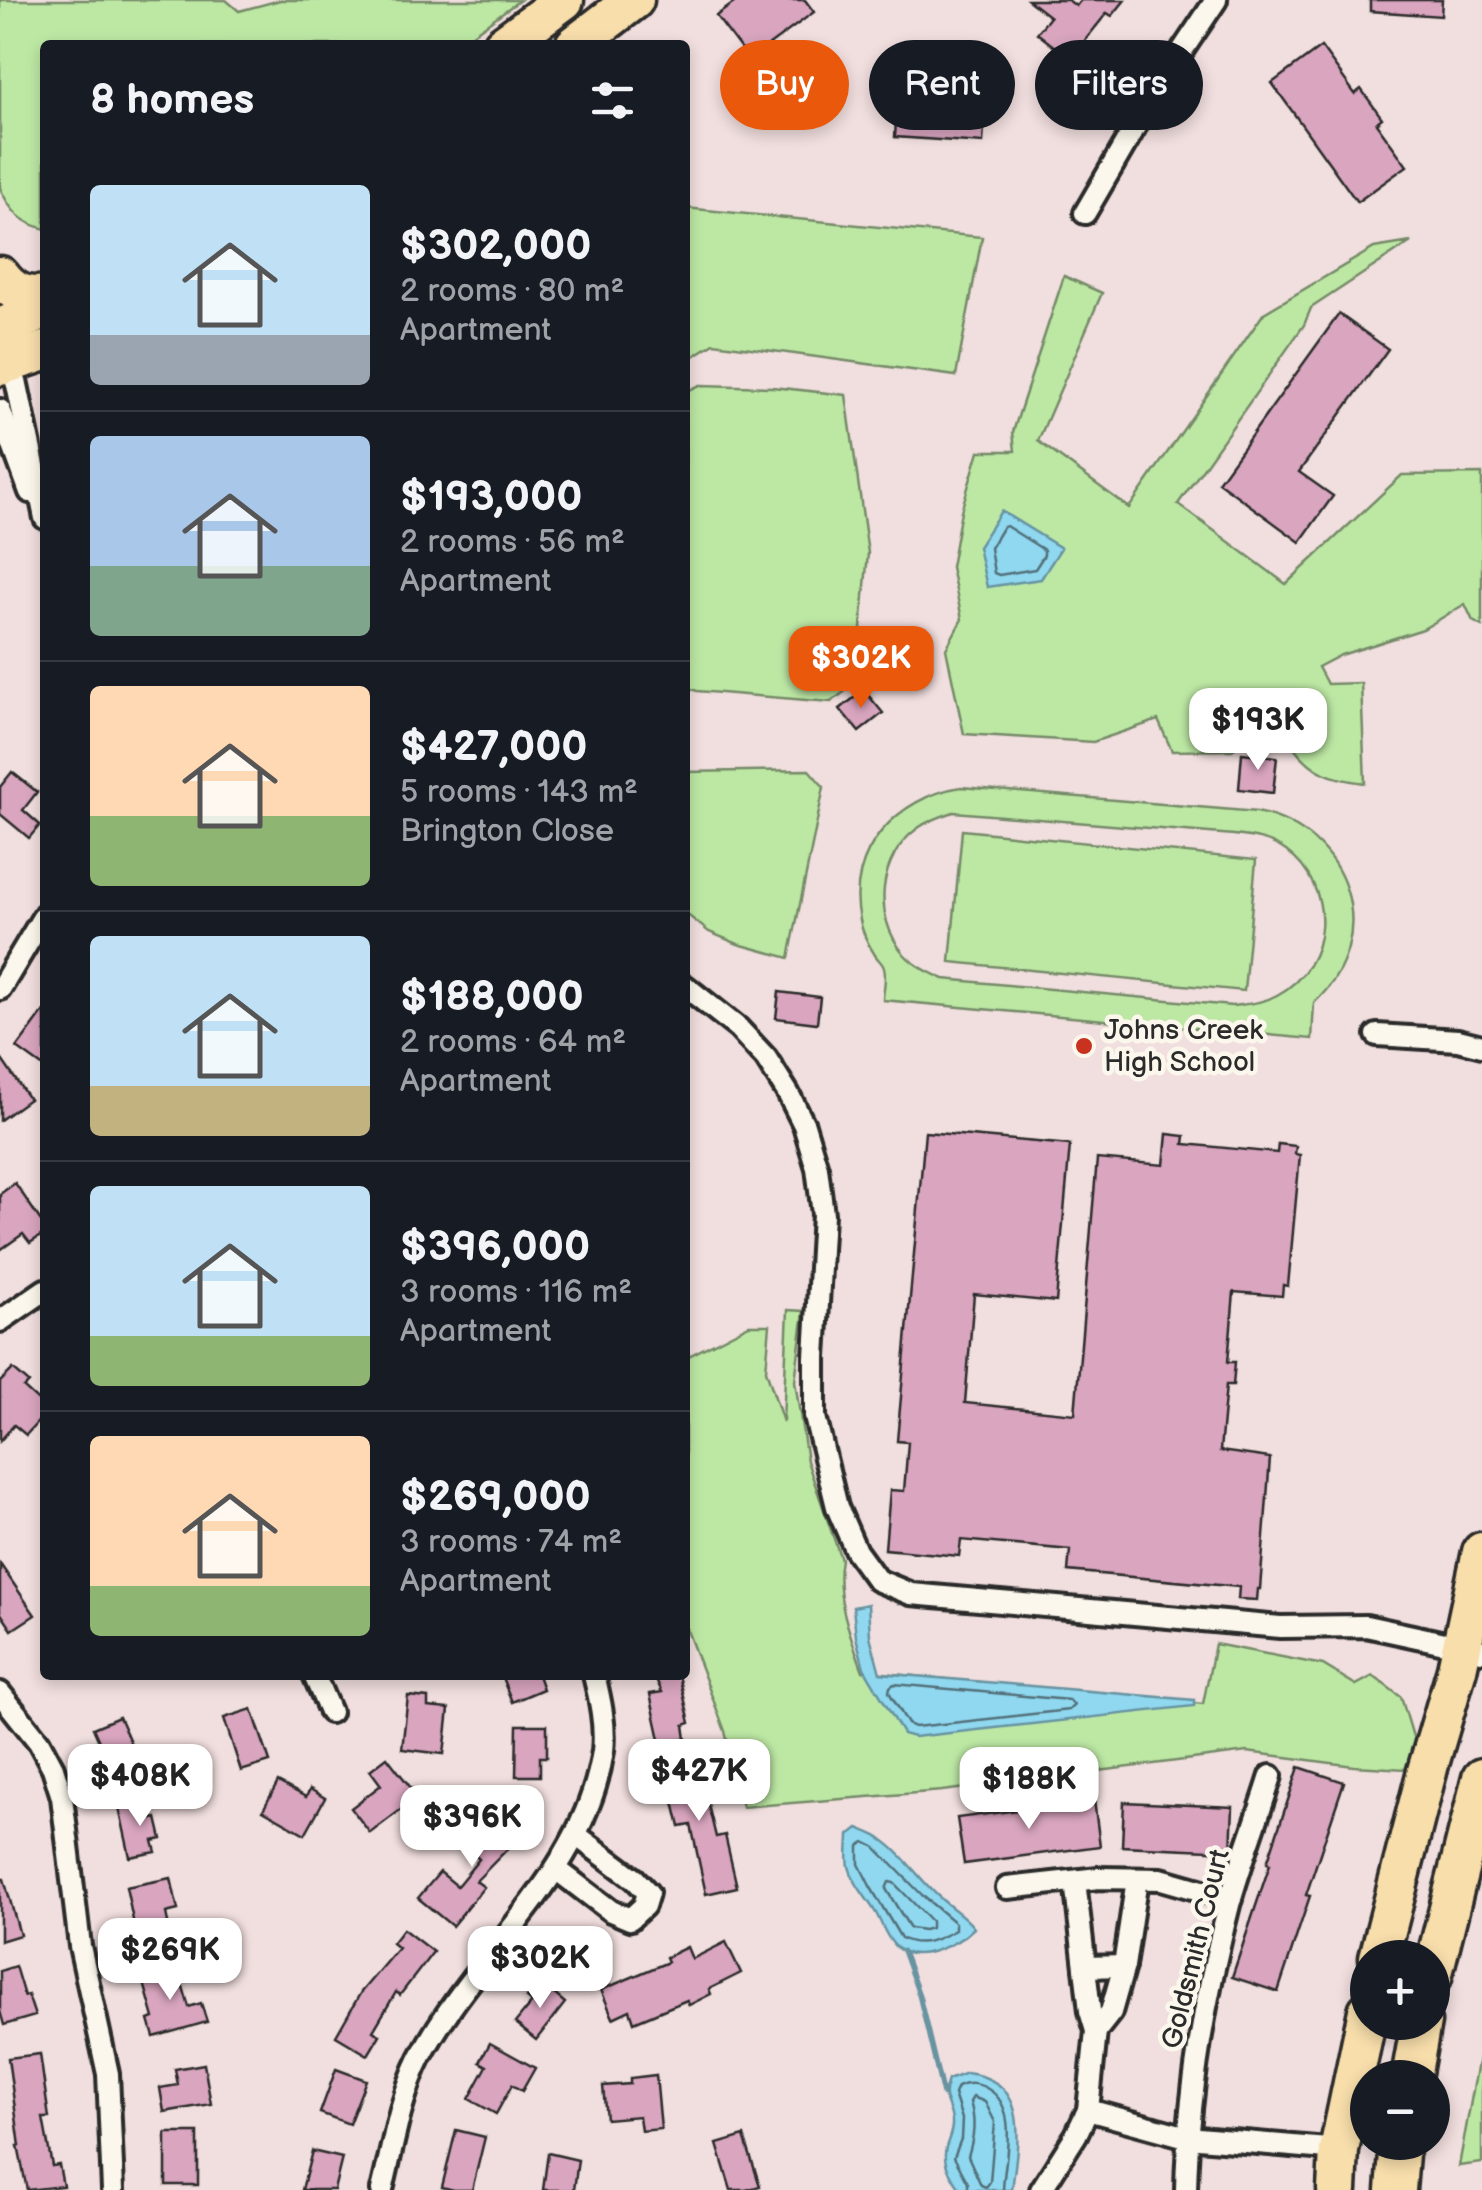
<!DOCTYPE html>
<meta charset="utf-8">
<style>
:root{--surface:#171b24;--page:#20242c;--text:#f1f3f6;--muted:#9ea1a6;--line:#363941;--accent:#ea580c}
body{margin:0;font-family:"Balsamiq Sans",sans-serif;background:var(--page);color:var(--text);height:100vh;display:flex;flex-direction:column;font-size:38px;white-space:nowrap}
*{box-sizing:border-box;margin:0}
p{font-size:32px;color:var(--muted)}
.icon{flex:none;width:55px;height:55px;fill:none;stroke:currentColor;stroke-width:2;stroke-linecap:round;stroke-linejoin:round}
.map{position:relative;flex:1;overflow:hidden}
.sheet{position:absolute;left:40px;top:40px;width:650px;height:1640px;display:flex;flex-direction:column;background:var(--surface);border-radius:10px;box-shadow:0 5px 15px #0003}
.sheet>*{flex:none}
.hud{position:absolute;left:720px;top:40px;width:610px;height:90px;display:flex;gap:20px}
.tools{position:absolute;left:1350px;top:1940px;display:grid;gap:20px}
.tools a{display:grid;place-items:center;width:100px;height:100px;border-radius:50%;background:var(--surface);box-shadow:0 5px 15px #0003;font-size:50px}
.price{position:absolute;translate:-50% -85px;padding:0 22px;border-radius:20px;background:#fff;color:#222;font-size:32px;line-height:65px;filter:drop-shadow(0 2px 5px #0008)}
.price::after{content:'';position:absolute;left:50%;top:60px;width:30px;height:22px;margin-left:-15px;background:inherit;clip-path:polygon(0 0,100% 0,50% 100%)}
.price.current{background:var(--accent);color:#fff}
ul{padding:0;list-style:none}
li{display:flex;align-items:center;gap:30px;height:250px;padding:0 50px}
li+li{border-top:2px solid var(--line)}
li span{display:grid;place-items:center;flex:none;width:280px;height:200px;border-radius:10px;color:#555}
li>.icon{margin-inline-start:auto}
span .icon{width:120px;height:120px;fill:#fffc;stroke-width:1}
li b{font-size:42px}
h2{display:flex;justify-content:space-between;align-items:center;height:120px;padding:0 50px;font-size:42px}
.pill{padding:0 35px;border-radius:45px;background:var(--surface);box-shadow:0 5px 15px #0003;font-size:35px;line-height:90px}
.pill.current{background:var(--accent);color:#fff}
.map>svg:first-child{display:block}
.green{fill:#bde8a4;stroke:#748a68;stroke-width:2.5;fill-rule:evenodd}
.water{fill:#8fd8f0;stroke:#6793a1;stroke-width:2.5}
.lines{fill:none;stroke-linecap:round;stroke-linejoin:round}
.shore{stroke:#53707a;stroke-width:2.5}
.stream{stroke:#6793a1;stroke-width:5}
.building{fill:#d9a5bf;stroke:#2b2b2b;stroke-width:2.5}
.street-casing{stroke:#2b2b2b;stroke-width:28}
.highway-casing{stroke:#2b2b2b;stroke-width:45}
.street{stroke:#fbf7ec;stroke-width:20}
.highway{stroke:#f8deab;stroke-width:38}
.poi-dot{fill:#c8321e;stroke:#fbf7ec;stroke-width:4}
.labels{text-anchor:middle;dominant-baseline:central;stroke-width:9;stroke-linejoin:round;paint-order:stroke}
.poi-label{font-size:28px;fill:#2b2b2b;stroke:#fbf7ec;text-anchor:start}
.street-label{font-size:28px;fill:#2b2b2b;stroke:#fbf7ec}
</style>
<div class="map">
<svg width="1482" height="2190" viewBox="0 0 1482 2190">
<rect width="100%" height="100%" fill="#f1dede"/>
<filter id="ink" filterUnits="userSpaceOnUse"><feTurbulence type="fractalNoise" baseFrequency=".01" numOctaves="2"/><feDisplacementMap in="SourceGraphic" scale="20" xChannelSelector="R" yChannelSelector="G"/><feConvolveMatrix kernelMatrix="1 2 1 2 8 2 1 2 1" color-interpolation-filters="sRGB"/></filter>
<g filter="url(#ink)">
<g class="green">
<path d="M 0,0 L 226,0 L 239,11 L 280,0 L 520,0 L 457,45 L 45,45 L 45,229 C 20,222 11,212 0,188 Z"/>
<path d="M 685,208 L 982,237 L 956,376 L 714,343 L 685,362 Z"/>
<path d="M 1411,242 L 1311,308 L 1304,325 L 1178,504 L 1286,584 L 1402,475 L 1482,474 L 1482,626 L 1473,621 L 1465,604 L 1423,629 L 1341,655 L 1318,667 L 1327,684 L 1361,683 L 1365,783 C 1332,779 1313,773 1293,746 L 1252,736 L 1232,750 L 1172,751 L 1158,720 L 1093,742 L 964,734 L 946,649 L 962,619 L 951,567 L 961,511 L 979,451 L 1015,451 L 1013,432 L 1064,276 L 1102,293 L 1038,441 L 1129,508 L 1264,313 L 1374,248 Z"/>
<path d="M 700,385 L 772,387 L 846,395 L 868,553 L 856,683 L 831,702 L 697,691 L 685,687 L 685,392 Z"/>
<path d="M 809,770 L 824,787 L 789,958 L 738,944 L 709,932 L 685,913 L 685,772 Z"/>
<path d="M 961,787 L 1257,812 C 1349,831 1385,937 1314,1003 L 1312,1039 L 883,1000 C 883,991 887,977 884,968 C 883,963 878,960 875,955 C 868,944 862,933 860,920 C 845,851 898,797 961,787 ZM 954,812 L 1234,835 C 1253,837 1271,840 1286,851 C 1336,888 1333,965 1277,995 C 1263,1003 1247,1004 1232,1006 L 944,979 C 930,973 915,966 904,954 C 872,916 878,857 918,828 C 929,820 942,816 954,812 Z"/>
<path d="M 962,830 L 1256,860 L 1244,991 L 950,962 Z"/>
<path d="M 788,1310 L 804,1311 L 795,1381 L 807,1461 L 841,1559 C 834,1596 851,1637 863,1671 L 1203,1704 L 1215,1644 L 1323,1665 L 1356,1685 L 1373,1676 L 1401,1697 L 1423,1770 L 1354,1766 L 1247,1752 L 942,1791 L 742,1807 L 725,1731 L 685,1625 L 685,1358 L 749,1325 L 770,1325 L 766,1370 L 783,1422 Z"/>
<path d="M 1482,2041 L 1482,2163 L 1459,2166 Z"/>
</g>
<g class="water">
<path d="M 1001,511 L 1061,548 L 1041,579 L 987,587 L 978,547 Z"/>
<path d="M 868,1604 L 870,1636 L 880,1673 L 1194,1700 L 1194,1706 L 914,1737 L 903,1734 L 864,1668 L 856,1637 L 853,1607 Z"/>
<path d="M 858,1828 C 865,1831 874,1834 880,1838 C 903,1853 918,1878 938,1896 C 949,1907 965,1915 974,1928 C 958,1944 917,1965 896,1947 C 886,1938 882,1924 876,1913 C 867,1898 853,1883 849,1866 C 847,1857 849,1844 849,1835 Z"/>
<path d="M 966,2073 C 1032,2080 1018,2142 1012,2190 L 961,2190 C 951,2176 940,2161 947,2144 C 950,2136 953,2129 952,2120 C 949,2100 940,2103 948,2080 Z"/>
</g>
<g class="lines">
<g class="shore">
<path d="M 1006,526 L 1044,550 L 1044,555 L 1035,569 L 999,575 L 994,573 L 990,548 L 1002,528 Z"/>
<path d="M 894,1684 L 1069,1700 L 1074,1705 L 1069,1710 L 915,1727 L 908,1724 L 889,1692 L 890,1687 Z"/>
<path d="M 865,1842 L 875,1847 L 924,1897 L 955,1923 L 955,1930 C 937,1940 920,1948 901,1938 L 870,1886 L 859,1864 L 859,1846 Z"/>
<path d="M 889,1882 L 894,1883 L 931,1921 L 931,1928 L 924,1930 L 910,1928 L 886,1889 Z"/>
<path d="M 973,2097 L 985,2102 L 995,2122 L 990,2182 L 986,2187 L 981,2185 L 968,2156 C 974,2137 976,2121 970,2102 Z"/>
<path d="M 968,2190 L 968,2183 L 954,2157 L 961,2139 L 962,2119 L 954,2094 L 957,2087 C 968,2083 977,2082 988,2089 C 1020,2108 1004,2160 1003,2190"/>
</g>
<path class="stream" d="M 903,1951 L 919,1995 L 943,2095"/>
</g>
<g class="building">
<path d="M 738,0 L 805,0 L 814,12 L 749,60 L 716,16 Z"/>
<path d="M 1028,0 L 1068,0 L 1076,6 L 1081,0 L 1125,0 L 1112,16 L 1107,13 L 1070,59 L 1037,33 L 1050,17 Z"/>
<path d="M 1370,0 L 1442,0 L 1441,16 L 1370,11 Z"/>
<path d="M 1321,47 L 1355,94 L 1361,89 L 1382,118 L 1376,123 L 1407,166 L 1357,202 L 1272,83 Z"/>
<path d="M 899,75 L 987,81 L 983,143 L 895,137 Z"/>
<path d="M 1339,314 L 1388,349 L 1299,472 L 1333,496 L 1300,542 L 1218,482 Z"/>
<path d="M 864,690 L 883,713 L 859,732 L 840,709 Z"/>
<path d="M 1242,753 L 1277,757 L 1273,793 L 1239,789 Z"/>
<path d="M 12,772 L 37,792 L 23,810 L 40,825 L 29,838 L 0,814 L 0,787 Z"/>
<path d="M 779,992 L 820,997 L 817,1023 L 776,1018 Z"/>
<path d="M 45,1010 L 45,1068 L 17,1048 Z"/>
<path d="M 0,1057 L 29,1099 L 0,1120 Z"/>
<path d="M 925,1132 L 1070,1145 L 1056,1302 L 974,1294 L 965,1403 L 1075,1414 L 1097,1159 L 1164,1165 L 1167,1134 L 1185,1136 L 1184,1144 L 1277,1153 L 1278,1144 L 1296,1146 L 1295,1154 L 1300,1155 L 1288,1286 L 1283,1285 L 1282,1296 L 1234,1292 L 1228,1362 L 1235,1362 L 1233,1385 L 1226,1385 L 1220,1451 L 1270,1458 L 1260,1589 L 1258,1589 L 1257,1600 L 1238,1599 L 1239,1587 L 1068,1571 L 1070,1550 L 961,1540 L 959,1556 L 885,1549 L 890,1490 L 904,1491 L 908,1442 L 897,1441 Z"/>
<path d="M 15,1183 L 45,1227 L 45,1233 L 30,1243 L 23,1234 L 0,1250 L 0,1194 Z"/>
<path d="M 13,1369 L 29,1383 L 24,1388 L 45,1407 L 45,1414 L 26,1435 L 14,1425 L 0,1441 L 0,1382 Z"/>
<path d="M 0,1564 L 35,1615 L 12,1630 L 0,1612 Z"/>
<path d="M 501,1675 L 538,1675 L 543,1689 L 512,1702 Z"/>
<path d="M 654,1675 L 679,1675 L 690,1723 L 684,1725 L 686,1739 L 661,1744 L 650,1694 L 662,1692 Z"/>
<path d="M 408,1696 L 428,1698 L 428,1707 L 449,1709 L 444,1754 L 402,1749 Z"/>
<path d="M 252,1709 L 270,1762 L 241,1771 L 224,1718 Z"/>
<path d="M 119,1717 L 139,1762 L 113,1773 L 93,1728 Z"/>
<path d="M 517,1725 L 547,1725 L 547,1757 L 540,1757 L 540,1776 L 516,1776 Z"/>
<path d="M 387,1757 L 418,1797 L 370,1833 L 351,1808 L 381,1785 L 370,1770 Z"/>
<path d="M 673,1763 L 675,1770 L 698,1764 L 716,1837 L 725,1835 L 737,1887 L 706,1894 L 691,1825 L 680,1827 L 670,1785 L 656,1788 L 651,1768 Z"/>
<path d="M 1299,1767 L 1344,1782 L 1306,1895 L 1310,1896 L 1278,1992 L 1232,1977 L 1270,1864 L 1267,1863 Z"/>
<path d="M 278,1782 L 306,1797 L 310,1789 L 325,1798 L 305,1834 L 263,1810 Z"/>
<path d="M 1094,1800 L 1100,1846 L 964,1864 L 957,1818 Z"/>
<path d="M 149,1801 L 153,1819 L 157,1818 L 162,1839 L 153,1841 L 156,1852 L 130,1857 L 119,1807 Z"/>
<path d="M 1124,1802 L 1233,1807 L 1231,1851 L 1122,1846 Z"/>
<path d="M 503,1809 L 525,1831 L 476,1881 L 484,1887 L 452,1926 L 418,1898 L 440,1872 L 457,1886 L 479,1859 L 470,1850 L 482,1838 L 478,1834 Z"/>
<path d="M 171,1878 L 178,1910 L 166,1913 L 170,1932 L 137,1939 L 126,1887 Z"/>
<path d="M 0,1879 L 4,1879 L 20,1935 L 0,1941 Z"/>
<path d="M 403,1929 L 433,1952 L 400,1995 L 396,1992 L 373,2031 L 380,2035 L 368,2055 L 336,2036 L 361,1992 L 398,1948 L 392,1943 Z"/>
<path d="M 726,1942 L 741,1973 L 709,1989 L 711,1994 L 689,2005 L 687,2000 L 634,2022 L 630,2010 L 613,2018 L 601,1990 L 668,1962 L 666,1957 L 687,1947 L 692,1959 Z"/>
<path d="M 170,1964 L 175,1982 L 181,1980 L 189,2007 L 201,2003 L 207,2022 L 154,2037 L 149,2020 L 154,2018 L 141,1972 Z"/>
<path d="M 15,1966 L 24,1996 L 28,1995 L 35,2016 L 4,2025 L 0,2011 L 0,1971 Z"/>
<path d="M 540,1982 L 565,2003 L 536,2040 L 515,2023 L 532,2002 L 527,1998 Z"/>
<path d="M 490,2043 L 535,2068 L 522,2091 L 512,2085 L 496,2114 L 469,2099 L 487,2066 L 480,2062 Z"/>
<path d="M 40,2054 L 49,2118 L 43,2118 L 52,2166 L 59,2165 L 63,2186 L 27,2190 L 18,2146 L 20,2146 L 8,2058 Z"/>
<path d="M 204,2064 L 211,2104 L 164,2112 L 160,2088 L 178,2085 L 175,2069 Z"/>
<path d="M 336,2069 L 366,2080 L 349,2124 L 320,2113 Z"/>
<path d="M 656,2075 L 661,2129 L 641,2131 L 639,2116 L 606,2119 L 603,2086 L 630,2084 L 630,2078 Z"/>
<path d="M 456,2130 L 485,2137 L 472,2190 L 454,2190 L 442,2187 Z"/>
<rect x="166" y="2133" width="32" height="52"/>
<path d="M 744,2136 L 760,2186 L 746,2190 L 731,2190 L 717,2144 Z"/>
<path d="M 312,2151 L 342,2158 L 334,2190 L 302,2190 Z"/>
<path d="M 548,2153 L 578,2160 L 574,2190 L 543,2190 Z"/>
</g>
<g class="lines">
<g class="street-casing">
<g id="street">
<path d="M 1085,213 L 1160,84 L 1216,0"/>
<path d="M 7,355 L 17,385 L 45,518"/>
<path d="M 0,410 L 30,492"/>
<path d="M 685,986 L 738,1028 L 766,1058 L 788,1093 L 804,1125 L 817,1168 L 823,1214 L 815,1357 L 815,1417 L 837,1507 L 856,1551 L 877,1580 L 911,1594 L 1280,1627 L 1366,1626 L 1482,1651"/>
<path d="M 0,989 L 45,914"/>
<path d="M 1377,1035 L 1458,1040 L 1482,1046"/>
<path d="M 0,1321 L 45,1290"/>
<path d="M 314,1675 L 330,1712"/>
<path d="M 0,1693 L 39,1742 L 53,1768 L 62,1797 L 80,1946 L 108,2074 L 113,2190"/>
<path d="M 556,1869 L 611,1911 L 630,1919 L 644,1906 L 648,1893 L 635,1879 L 576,1835"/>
<path d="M 1007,1888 L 1099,1878 L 1161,1879 L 1231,1899"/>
<path d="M 1085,1967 L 1124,1966"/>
<path d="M 1096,2031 L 1111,2012 L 1124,1966 L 1137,1879"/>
<path d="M 1088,2110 L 1187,2137 L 1339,2150"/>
<path d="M 382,2190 C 393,2146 400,2098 420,2058 C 475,1952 585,1874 603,1751 C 606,1726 600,1699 594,1675"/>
<path d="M 1041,2190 L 1076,2135 L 1088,2110 L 1096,2031 L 1090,2011 L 1075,1881"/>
<path d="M 1186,2190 C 1188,2092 1205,1996 1230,1901 C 1242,1859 1258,1818 1271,1776"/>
</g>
</g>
<g class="highway-casing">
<g id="highway">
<path d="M 503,45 L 564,0"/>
<path d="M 575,45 L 634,0"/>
<path d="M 0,276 C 11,291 25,299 45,295"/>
<path d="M 0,328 L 45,310"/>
<path d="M 0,366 L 45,351"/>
<path d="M 1379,1958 L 1427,1771 L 1457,1669 L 1482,1552"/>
<path d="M 1432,1977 L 1482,1778"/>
<path d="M 1411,2078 L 1421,2022"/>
<path d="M 1337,2190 L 1339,2150 L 1368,2011"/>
<path d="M 1396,2190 L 1400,2142"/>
</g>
</g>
<use href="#street" class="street"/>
<use href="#highway" class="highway"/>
</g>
</g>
<circle class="poi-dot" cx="1084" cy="1046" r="10"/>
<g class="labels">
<g class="poi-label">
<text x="1104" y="1030">Johns Creek<tspan x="1104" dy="32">High School</tspan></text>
</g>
<g class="street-label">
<text transform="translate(1196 1949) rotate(-76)">Goldsmith Court</text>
</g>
</g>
</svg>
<div class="tools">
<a>+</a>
<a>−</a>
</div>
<b class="price current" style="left:861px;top:711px">$302K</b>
<b class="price" style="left:1258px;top:773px">$193K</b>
<b class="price" style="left:699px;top:1824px">$427K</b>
<b class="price" style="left:140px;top:1829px">$408K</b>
<b class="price" style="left:1029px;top:1832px">$188K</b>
<b class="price" style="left:472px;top:1870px">$396K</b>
<b class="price" style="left:170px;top:2003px">$269K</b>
<b class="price" style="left:540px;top:2011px">$302K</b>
<div class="hud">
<a class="pill current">Buy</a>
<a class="pill">Rent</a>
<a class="pill">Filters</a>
</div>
<section class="sheet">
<h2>8 homes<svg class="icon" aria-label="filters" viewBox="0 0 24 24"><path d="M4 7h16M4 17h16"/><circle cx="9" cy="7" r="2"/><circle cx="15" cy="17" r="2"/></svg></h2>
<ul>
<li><span style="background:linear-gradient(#bfe0f5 75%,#9aa5b1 0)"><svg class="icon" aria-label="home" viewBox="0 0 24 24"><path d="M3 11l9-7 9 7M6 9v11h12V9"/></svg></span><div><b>$302,000</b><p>2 rooms · 80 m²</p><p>Apartment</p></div></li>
<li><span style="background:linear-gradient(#a9c7e8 65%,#7fa58c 0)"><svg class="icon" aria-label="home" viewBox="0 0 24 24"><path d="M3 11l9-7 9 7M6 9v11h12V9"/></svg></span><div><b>$193,000</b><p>2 rooms · 56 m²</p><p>Apartment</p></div></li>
<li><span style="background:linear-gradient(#ffd9b3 65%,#8fb573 0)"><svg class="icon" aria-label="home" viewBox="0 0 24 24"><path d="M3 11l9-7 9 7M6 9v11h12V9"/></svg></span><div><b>$427,000</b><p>5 rooms · 143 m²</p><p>Brington Close</p></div></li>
<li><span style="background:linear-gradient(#bfe0f5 75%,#c2b280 0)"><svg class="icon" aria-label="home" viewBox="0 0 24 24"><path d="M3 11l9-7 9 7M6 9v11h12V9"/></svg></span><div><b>$188,000</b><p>2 rooms · 64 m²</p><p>Apartment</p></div></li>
<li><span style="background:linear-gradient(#bfe0f5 75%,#8fb573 0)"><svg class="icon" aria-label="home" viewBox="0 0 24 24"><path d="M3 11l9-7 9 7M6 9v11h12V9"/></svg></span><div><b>$396,000</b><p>3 rooms · 116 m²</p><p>Apartment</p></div></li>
<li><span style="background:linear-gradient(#ffd9b3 75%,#8fb573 0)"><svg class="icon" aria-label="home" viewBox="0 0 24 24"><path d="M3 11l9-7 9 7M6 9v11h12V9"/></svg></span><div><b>$269,000</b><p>3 rooms · 74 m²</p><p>Apartment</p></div></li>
</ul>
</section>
</div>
